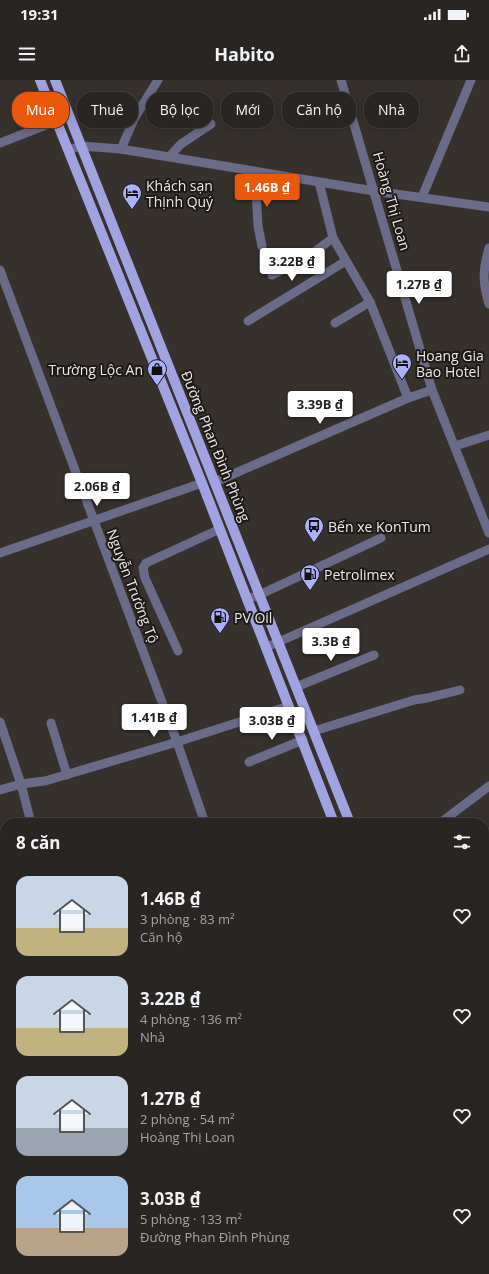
<!DOCTYPE html>
<html lang="vi">
<meta charset="utf-8">
<style>
:root{--surface:#282522;--page:#34312f;--text:#f1f3f6;--muted:#a5a5a5;--line:#444240;--accent:#ea580c}
body{margin:0;font-family:"Open Sans",sans-serif;background:var(--page);color:var(--text);height:100vh;display:flex;flex-direction:column;font-size:15px;white-space:nowrap}
*{box-sizing:border-box;margin:0}
p{font-size:13px;color:var(--muted)}
.icon{flex:none;width:22px;height:22px;fill:none;stroke:currentColor;stroke-width:2;stroke-linecap:round;stroke-linejoin:round}
.map{position:relative;flex:1;overflow:hidden}
.panel{position:absolute;left:0px;top:738px;width:489px;height:456px;display:flex;flex-direction:column;background:var(--surface);border-radius:16px 16px 0 0;box-shadow:0 2px 10px #0003,0 0 0 1px var(--line)}
.panel>*{flex:none}
.top-card{position:absolute;left:12px;top:12px;width:465px;height:36px;display:flex;gap:8px}
.price{position:absolute;translate:-50% -34px;padding:0 9px;border-radius:4px;background:#fff;color:#222;font-size:13px;line-height:26px;filter:drop-shadow(0 1px 2px #0008)}
.price::after{content:'';position:absolute;left:50%;top:24px;width:12px;height:9px;margin-left:-6px;background:inherit;clip-path:polygon(0 0,100% 0,50% 100%)}
.price.on{background:var(--accent);color:#fff}
ul{padding:0;list-style:none}
li{display:flex;align-items:center;gap:12px;height:100px;padding:0 16px}
li span{display:grid;place-items:center;flex:none;width:112px;height:80px;border-radius:12px;color:#555}
li>.icon{margin-inline-start:auto}
span .icon{width:48px;height:48px;fill:#fffc;stroke-width:1}
li b{font-size:17px}
h2{display:flex;justify-content:space-between;align-items:center;height:48px;padding:0 16px;font-size:17px}
.chip{padding:0 14px;border-radius:16px;background:var(--surface);box-shadow:0 2px 10px #0003,0 0 0 1px var(--line);font-size:14px;line-height:36px}
.chip.on{background:var(--accent);color:#fff}
.status{display:flex;justify-content:space-between;align-items:center;height:28px;padding:0 20px;background:var(--surface);direction:ltr}
.status svg{height:11px;fill:currentColor}
header{display:flex;justify-content:space-between;align-items:center;height:52px;padding:0 16px;background:var(--surface);font-size:18px;font-weight:700}
.map>svg:first-child{display:block}
.lines{fill:none;stroke-linecap:round;stroke-linejoin:round}
.minor{stroke:#696b89;stroke-width:9}
.major{stroke:#a0a3df;stroke-width:10}
.labels{text-anchor:middle;dominant-baseline:central;stroke-width:4;stroke-linejoin:round;paint-order:stroke}
.poi-label{font-size:14px;fill:#ece8e5;stroke:#1c1917;text-anchor:start}
.street-label{font-size:14px;fill:#ece8e5;stroke:#1c1917}
</style>
<div class="status"><b>19:31</b><svg viewBox="0 0 49 12"><path d="M0 12V9h3v3zM5 12V6h3v6zM10 12V3h3v9zM15 12V0h3v12zM26 1h20v11H26zM47 4h2v5h-2z"/></svg></div>
<header><svg class="icon" aria-label="menu" viewBox="0 0 24 24"><path d="M4 6h16M4 12h16M4 18h16"/></svg>Habito<svg class="icon" aria-label="share" viewBox="0 0 24 24"><path d="M12 15V3M7 8l5-5 5 5M5 13v7h14v-7"/></svg></header>
<div class="map">
<svg width="489" height="1194" viewBox="0 0 489 1194">
<rect width="100%" height="100%" fill="#36312d"/>
<g class="lines">
<g class="minor">
<path d="M 341,0 L 432,310 L 489,453"/>
<path d="M 0,63 L 69,36"/>
<path d="M 121,69 L 134,39 L 158,0"/>
<path d="M 68,70 L 81,66 L 121,69 L 374,111 L 489,127"/>
<path d="M 170,76 L 181,64 L 211,44"/>
<path d="M 255,92 L 258,146 L 262,166"/>
<path d="M 319,102 L 333,158 L 370,222 L 408,318"/>
<path d="M 422,117 L 471,0"/>
<path d="M 489,168 C 483,190 482,201 489,224"/>
<path d="M 0,190 L 177,662 L 205,743"/>
<path d="M 272,195 L 306,178 L 333,158"/>
<path d="M 248,241 L 346,181"/>
<path d="M 335,243 L 370,222"/>
<path d="M 455,366 L 489,355"/>
<path d="M 215,402 L 408,318 L 432,310"/>
<path d="M 0,473 L 202,403"/>
<path d="M 247,519 L 259,515 L 381,458"/>
<path d="M 267,567 L 489,469"/>
<path d="M 178,571 L 145,498 L 143,488 L 146,483 L 220,449"/>
<path d="M 296,607 L 374,575"/>
<path d="M 0,642 L 21,704 L 31,743"/>
<path d="M 51,643 L 67,695"/>
<path d="M 314,651 L 414,620 L 427,618 L 460,610"/>
<path d="M 249,682 L 303,660"/>
<path d="M 0,710 L 21,704 L 45,701 L 177,662 L 289,626"/>
<path d="M 440,743 L 489,706"/>
<path d="M 0,804 L 5,800"/>
<path d="M 0,984 L 5,990"/>
<path d="M 41,1189 L 43,1194"/>
<path d="M 351,1189 L 354,1194"/>
<path d="M 313,1194 L 315,1189"/>
</g>
<g class="major">
<path d="M 40,0 L 202,403 L 334,743"/>
<path d="M 55,0 L 350,743"/>
<path d="M 484,1082 L 489,1094"/>
<path d="M 484,1132 L 489,1144"/>
</g>
</g>
<defs>
<g id="hotel-pin" transform="scale(1)"><path d="M0 17L-7.5 6A9.5 9.5 0 1 1 7.5 6Z" fill="#acaffb" stroke="#1c1917"/><path d="M-6-4.5h1.5V1H6V5H4.5V3h-9V5H-6ZM-4 0a1.8 1.8 0 1 1 3.6 0ZM.5 0V-2.5h3Q6-2.5 6 0Z" fill="#111"/></g>
<g id="shop-pin" transform="scale(1)"><path d="M0 17L-7.5 6A9.5 9.5 0 1 1 7.5 6Z" fill="#acaffb" stroke="#1c1917"/><path d="M-5-2.5h2.3a2.7 3.5 0 0 1 5.4 0H5L5.5 6h-11ZM-1.5-2.5h3a1.5 2.3 0 0 0-3 0Z" fill="#111"/></g>
<g id="bus-pin" transform="scale(1)"><path d="M0 17L-7.5 6A9.5 9.5 0 1 1 7.5 6Z" fill="#acaffb" stroke="#1c1917"/><path d="M-5-6H5V4H4V6H2V4H-2V6H-4V4H-5ZM-3.5-4V0h7V-4ZM-3.5 1.2v1.5H-2V1.2ZM2 1.2v1.5H3.5V1.2Z" fill="#111"/></g>
<g id="fuel-pin" transform="scale(1)"><path d="M0 17L-7.5 6A9.5 9.5 0 1 1 7.5 6Z" fill="#acaffb" stroke="#1c1917"/><path d="M-5.5-6h7V0h2V4h1.3V-2.5L3-4.5l.8-.8L6-3V5H2.5V1h-1V6h-7ZM-4.2-4.7v3.2H.2V-4.7Z" fill="#111"/></g>
</defs>
<g fill-rule="evenodd">
<use href="#hotel-pin" x="132" y="113"/>
<use href="#hotel-pin" x="402" y="283"/>
<use href="#shop-pin" x="157" y="289"/>
<use href="#bus-pin" x="314" y="446"/>
<use href="#fuel-pin" x="310" y="494"/>
<use href="#fuel-pin" x="220" y="537"/>
</g>
<g class="labels">
<g class="poi-label">
<text x="146" y="105">Khách sạn<tspan x="146" dy="16">Thịnh Quý</tspan></text>
<text x="416" y="275">Hoang Gia<tspan x="416" dy="16">Bao Hotel</tspan></text>
<text x="143" y="289" text-anchor="end">Trường Lộc An</text>
<text x="328" y="446">Bến xe KonTum</text>
<text x="324" y="494">Petrolimex</text>
<text x="234" y="537">PV Oil</text>
</g>
<g class="street-label">
<text transform="translate(392 121) rotate(74)">Hoàng Thị Loan</text>
<text transform="translate(216 366) rotate(68)">Đường Phan Đình Phùng</text>
<text transform="translate(133 506) rotate(69)">Nguyễn Trường Tộ</text>
</g>
</g>
</svg>
<b class="price on" style="left:267px;top:128px">1.46B ₫</b>
<b class="price" style="left:292px;top:202px">3.22B ₫</b>
<b class="price" style="left:419px;top:225px">1.27B ₫</b>
<b class="price" style="left:320px;top:345px">3.39B ₫</b>
<b class="price" style="left:97px;top:427px">2.06B ₫</b>
<b class="price" style="left:331px;top:582px">3.3B ₫</b>
<b class="price" style="left:154px;top:658px">1.41B ₫</b>
<b class="price" style="left:272px;top:661px">3.03B ₫</b>
<div class="top-card">
<a class="chip on">Mua</a>
<a class="chip">Thuê</a>
<a class="chip">Bộ lọc</a>
<a class="chip">Mới</a>
<a class="chip">Căn hộ</a>
<a class="chip">Nhà</a>
</div>
<section class="panel">
<h2>8 căn<svg class="icon" aria-label="filters" viewBox="0 0 24 24"><path d="M4 7h16M4 17h16"/><circle cx="9" cy="7" r="2"/><circle cx="15" cy="17" r="2"/></svg></h2>
<ul>
<li><span style="background:linear-gradient(#c9d6e8 65%,#c2b280 0)"><svg class="icon" aria-label="home" viewBox="0 0 24 24"><path d="M3 11l9-7 9 7M6 9v11h12V9"/></svg></span><div><b>1.46B ₫</b><p>3 phòng · 83 m²</p><p>Căn hộ</p></div><svg class="icon" aria-label="heart" viewBox="0 0 24 24"><path d="M12 20l-8-8c-3-5 5-10 8-4 3-6 11-1 8 4z"/></svg></li>
<li><span style="background:linear-gradient(#c9d6e8 65%,#c2b280 0)"><svg class="icon" aria-label="home" viewBox="0 0 24 24"><path d="M3 11l9-7 9 7M6 9v11h12V9"/></svg></span><div><b>3.22B ₫</b><p>4 phòng · 136 m²</p><p>Nhà</p></div><svg class="icon" aria-label="heart" viewBox="0 0 24 24"><path d="M12 20l-8-8c-3-5 5-10 8-4 3-6 11-1 8 4z"/></svg></li>
<li><span style="background:linear-gradient(#c9d6e8 65%,#9aa5b1 0)"><svg class="icon" aria-label="home" viewBox="0 0 24 24"><path d="M3 11l9-7 9 7M6 9v11h12V9"/></svg></span><div><b>1.27B ₫</b><p>2 phòng · 54 m²</p><p>Hoàng Thị Loan</p></div><svg class="icon" aria-label="heart" viewBox="0 0 24 24"><path d="M12 20l-8-8c-3-5 5-10 8-4 3-6 11-1 8 4z"/></svg></li>
<li><span style="background:linear-gradient(#a9c7e8 65%,#b9a48a 0)"><svg class="icon" aria-label="home" viewBox="0 0 24 24"><path d="M3 11l9-7 9 7M6 9v11h12V9"/></svg></span><div><b>3.03B ₫</b><p>5 phòng · 133 m²</p><p>Đường Phan Đình Phùng</p></div><svg class="icon" aria-label="heart" viewBox="0 0 24 24"><path d="M12 20l-8-8c-3-5 5-10 8-4 3-6 11-1 8 4z"/></svg></li>
</ul>
</section>
</div>
